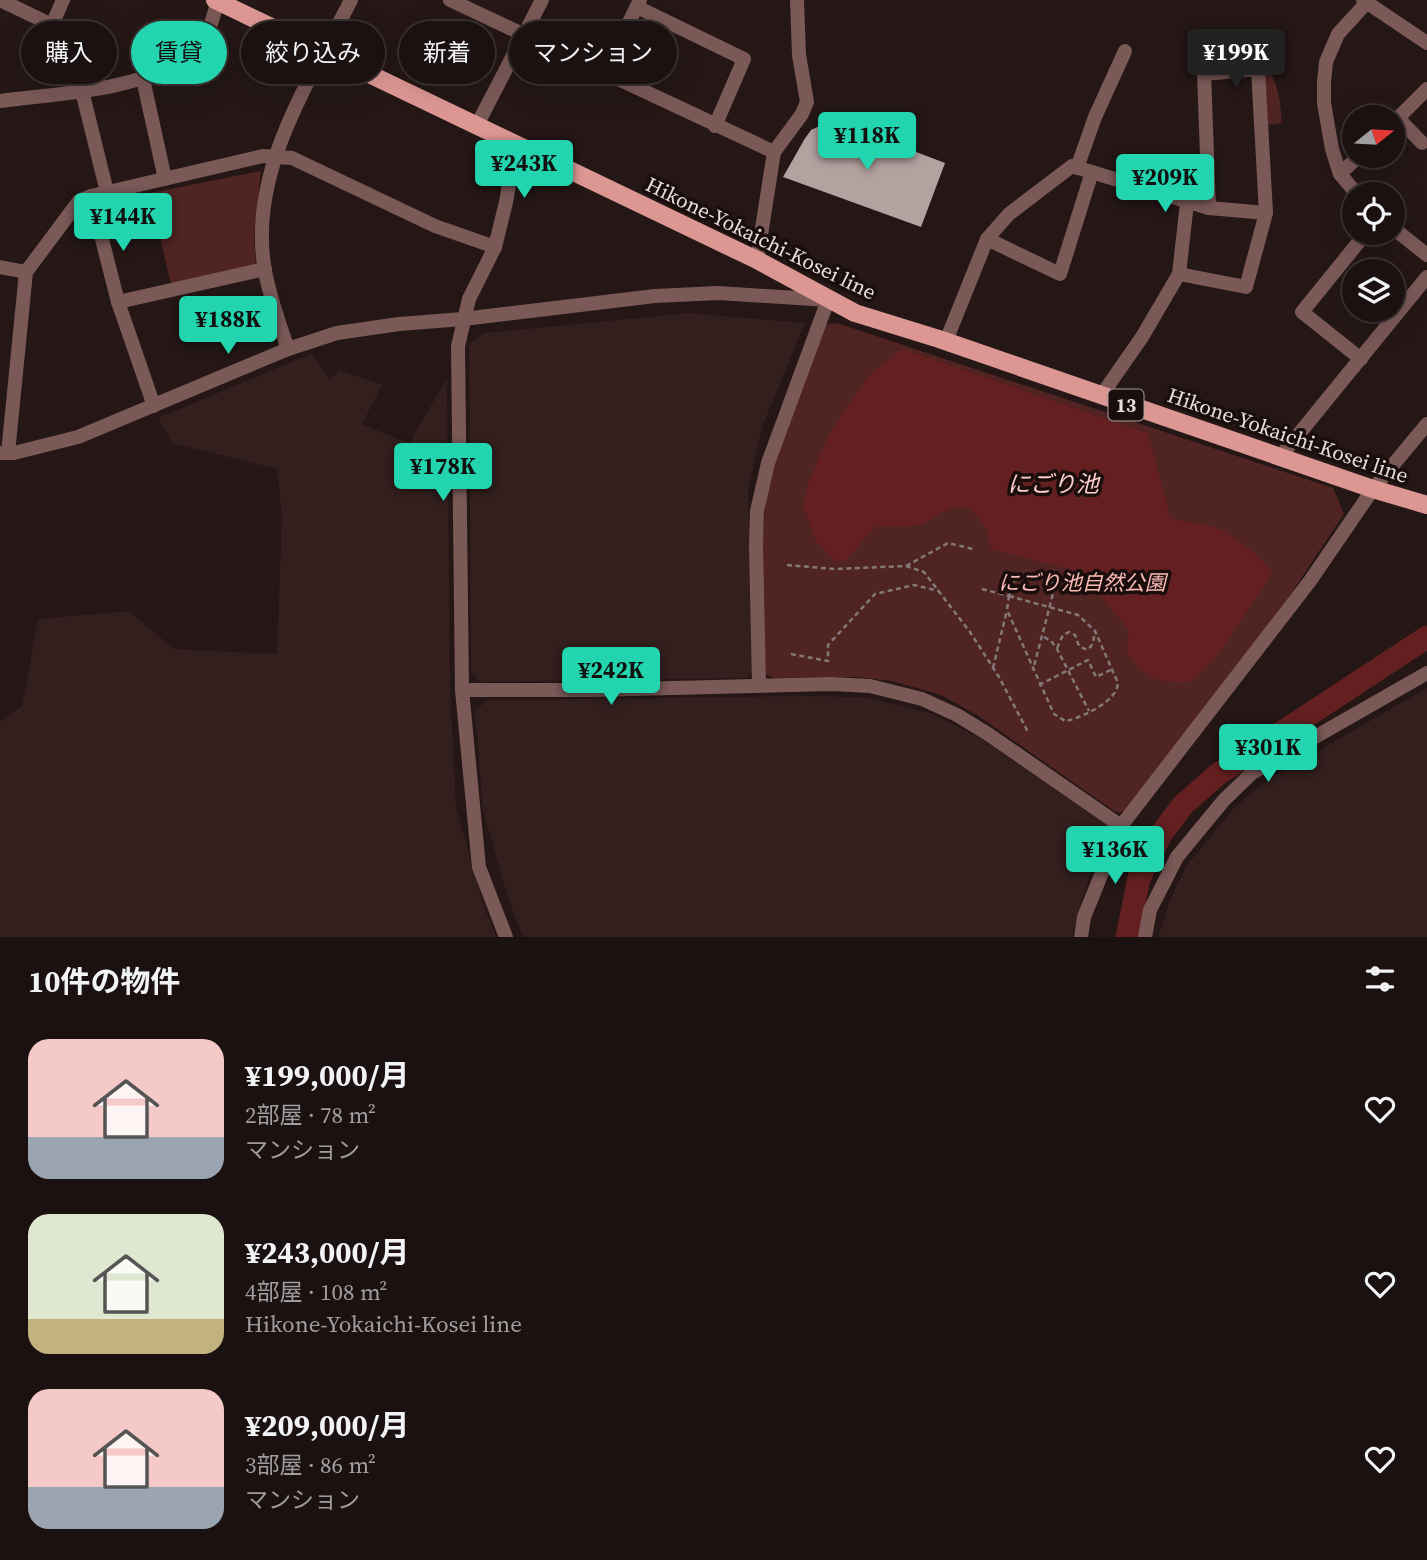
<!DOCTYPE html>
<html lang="ja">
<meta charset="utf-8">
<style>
:root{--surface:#1b1110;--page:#241a19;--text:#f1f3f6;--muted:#a09d9f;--line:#393130;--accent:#23d5af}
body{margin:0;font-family:"Source Serif 4","Noto Sans JP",serif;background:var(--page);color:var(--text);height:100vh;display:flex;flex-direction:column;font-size:26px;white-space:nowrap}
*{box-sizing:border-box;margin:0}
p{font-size:23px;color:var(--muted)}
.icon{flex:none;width:38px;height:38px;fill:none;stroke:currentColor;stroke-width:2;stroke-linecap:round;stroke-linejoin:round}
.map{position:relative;height:937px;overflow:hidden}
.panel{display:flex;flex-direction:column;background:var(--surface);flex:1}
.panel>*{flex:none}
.banner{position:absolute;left:21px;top:21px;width:700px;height:63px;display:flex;gap:14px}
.needle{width:46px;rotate:72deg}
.tools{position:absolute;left:1342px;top:105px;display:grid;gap:14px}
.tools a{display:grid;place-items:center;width:63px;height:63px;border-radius:50%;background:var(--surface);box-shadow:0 7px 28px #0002,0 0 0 2px var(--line);font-size:35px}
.price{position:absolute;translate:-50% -60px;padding:0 16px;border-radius:7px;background:var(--accent);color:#111;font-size:23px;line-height:46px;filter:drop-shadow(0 2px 4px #0008)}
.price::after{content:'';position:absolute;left:50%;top:42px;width:21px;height:16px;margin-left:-10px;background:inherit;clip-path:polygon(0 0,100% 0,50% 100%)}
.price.selected{background:#222;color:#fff}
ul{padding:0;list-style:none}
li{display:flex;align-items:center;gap:21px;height:175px;padding:0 28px}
li span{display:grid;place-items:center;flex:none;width:196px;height:140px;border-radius:21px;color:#555}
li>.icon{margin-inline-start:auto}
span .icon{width:84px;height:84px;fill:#fffc;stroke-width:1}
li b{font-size:30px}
h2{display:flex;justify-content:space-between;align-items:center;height:84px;padding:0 28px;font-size:30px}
.tag{padding:0 24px;border-radius:32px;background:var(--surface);box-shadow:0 7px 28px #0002,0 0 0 2px var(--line);font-size:24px;line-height:63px}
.tag.selected{background:var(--accent);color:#111}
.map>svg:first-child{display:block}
.built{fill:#321f1e}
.green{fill:#502422}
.water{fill:#642020}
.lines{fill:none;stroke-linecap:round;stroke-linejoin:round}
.river{stroke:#642020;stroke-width:23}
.building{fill:#b3a2a0}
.path{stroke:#847978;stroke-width:2.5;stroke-dasharray:5 3.5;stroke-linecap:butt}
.minor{stroke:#7a5957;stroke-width:14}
.major{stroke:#dc9793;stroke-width:18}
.labels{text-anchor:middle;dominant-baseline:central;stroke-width:7;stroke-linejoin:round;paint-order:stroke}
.shield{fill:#1a0e0d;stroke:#a99f9e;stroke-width:2}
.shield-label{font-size:19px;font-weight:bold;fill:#e6dddc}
.street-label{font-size:21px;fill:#e6dddc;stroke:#1a0e0d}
.park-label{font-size:21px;font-style:italic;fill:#fcbab5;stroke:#1a0e0d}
.water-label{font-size:23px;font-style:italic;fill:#fccfcc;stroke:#1a0e0d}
</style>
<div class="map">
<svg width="1427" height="937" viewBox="0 0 1427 937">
<rect width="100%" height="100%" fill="#241716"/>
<g class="built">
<path d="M 690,313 L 805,323 L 762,427 L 748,490 L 754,669 L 747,678 L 480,682 L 471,672 L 469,344 L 484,333 Z"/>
<path d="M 311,354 L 330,380 L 339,370 L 382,385 L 362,424 L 409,443 L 447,378 L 450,684 L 456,807 L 484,907 L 497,937 L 0,937 L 0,722 L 22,706 L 38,619 L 129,611 L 174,649 L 277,654 L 282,516 L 277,469 L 172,443 L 158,418 Z"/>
<path d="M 1427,688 L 1427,937 L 1158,937 L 1169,902 L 1186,866 L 1235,807 L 1269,779 Z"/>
<path d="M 808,696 L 865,697 L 930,713 L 980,738 L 1108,825 L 1109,834 L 1090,872 L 1072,937 L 523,937 L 508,898 L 483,811 L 475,711 L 487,700 Z"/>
</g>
<g class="green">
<path d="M 1261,63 C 1279,77 1280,102 1282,123 L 1266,125 Z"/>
<path d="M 261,171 L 254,236 L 256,266 L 171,285 L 150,193 Z"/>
<path d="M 831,323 L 840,324 L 1333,488 L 1344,514 L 1288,598 L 1127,809 L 1120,813 L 1114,811 L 980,717 L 941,695 L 892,681 L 858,677 L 774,678 L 765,674 C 766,607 756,538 771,473 L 824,326 Z"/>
</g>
<path class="water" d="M 902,349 L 1148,433 L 1170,517 C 1182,523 1191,522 1203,524 C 1234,531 1252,551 1273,572 L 1216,657 L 1190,682 C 1157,683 1147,679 1127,653 L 1129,630 L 1093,587 L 1068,569 L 991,549 C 989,532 978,504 956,507 C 943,509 933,520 921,524 C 907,528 891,527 876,526 L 846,560 L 836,562 L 816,541 L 803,505 L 810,479 L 829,435 L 840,417 L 869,376 Z"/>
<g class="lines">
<path class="river" d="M 1127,937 L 1139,878 L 1161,834 L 1183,805 L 1217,775 L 1427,637"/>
</g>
<path class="building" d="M 826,123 L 848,126 L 945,163 L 921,227 L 783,177 L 804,140 L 811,130 Z"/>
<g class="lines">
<g class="path">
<path d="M 787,565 L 834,569 L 906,566 L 924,572 L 970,632 L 999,677 L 1028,732"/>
<path d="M 906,566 L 948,543 L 973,549"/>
<path d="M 982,589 L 1009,596 L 1017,574 L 1050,579 L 1055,586 L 1033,670"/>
<path d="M 1009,596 L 1078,615 L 1095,631 L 1118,683 C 1117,701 1086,715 1070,720 L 1065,721 L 1054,714 L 1007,610 Z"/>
<path d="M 1044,637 L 1051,641 L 1057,649 L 1089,711"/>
<path d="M 1057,648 L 1063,635 L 1069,632 L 1075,635 L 1079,646 L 1085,649 L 1089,649 L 1093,643 L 1095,631"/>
<path d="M 791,654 L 828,661 L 828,645 L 875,594 L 914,585 L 939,591"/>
<path d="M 993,668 L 1007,610"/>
<path d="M 1039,685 L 1088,660 L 1096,677 L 1113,669"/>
</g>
<g class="minor">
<path d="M 0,0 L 52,25"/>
<path d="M 63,0 L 52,25 L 82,91 L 107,192"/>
<path d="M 450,0 L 774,152"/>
<path d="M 1363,0 L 1427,43"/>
<path d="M 637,7 L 744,59 L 715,126"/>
<path d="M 604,73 L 640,0"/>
<path d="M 143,79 L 165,179"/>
<path d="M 0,101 C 60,93 126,92 180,62 C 184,60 190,58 194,54 C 208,41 213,17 218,0"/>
<path d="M 1398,118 L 1422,143"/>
<path d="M 1393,123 L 1427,89"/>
<path d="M 477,125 L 542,0"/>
<path d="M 1077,168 L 1095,117 L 1125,51"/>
<path d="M 1340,174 L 1359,156"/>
<path d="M 1357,194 L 1340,174 L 1332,149 L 1324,103 L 1324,82 L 1326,62 L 1338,34 L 1369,0"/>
<path d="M 1393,228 L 1427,255"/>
<path d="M 987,239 L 1060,274 L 1092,172"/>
<path d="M 757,260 L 774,152 L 802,114 L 807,102 L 799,55 L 797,0"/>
<path d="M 0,267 L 26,272"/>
<path d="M 1179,274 L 1246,287 L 1266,213 L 1258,69 L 1204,74 L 1209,208"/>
<path d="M 118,302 L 265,269"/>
<path d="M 946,341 L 987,239 L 1009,214 L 1072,166 L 1209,208 L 1266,213"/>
<path d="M 288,349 C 279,323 270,298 265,271 C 247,173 309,83 351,0"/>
<path d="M 1361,359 L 1302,312 L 1366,233"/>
<path d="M 1101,396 L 1142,337 L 1179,274 L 1187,203"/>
<path d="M 154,406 L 118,302 L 91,196 L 263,156 L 292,158 L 435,226 L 495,247"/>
<path d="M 0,453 L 14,453 L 78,437 L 288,349 L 337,333 L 399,324 L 463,319 L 655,296 L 718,293 L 828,300 L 768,463 L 757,511 L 756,545 L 759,685"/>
<path d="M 8,453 L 26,272 L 79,201 L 91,196"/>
<path d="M 1280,457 L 1427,277"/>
<path d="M 462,690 L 591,690 L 831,684 L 870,686 L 922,699 L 957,715 L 988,734 L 1121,826"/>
<path d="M 506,937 L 479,867 L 462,690 L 458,346 L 469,299 L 495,247 L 506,202 L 516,145"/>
<path d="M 1081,937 L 1084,917 L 1121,826 L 1310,581 L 1373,489 L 1427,424"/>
<path d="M 1145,937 L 1150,910 L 1177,857 L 1224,800 L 1252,773 L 1427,673"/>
</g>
<path class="major" d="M 215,0 L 757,260 L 855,313 L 939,339 L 1373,489 L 1427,505"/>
</g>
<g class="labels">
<rect class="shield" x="1108.5" y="389.5" width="35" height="31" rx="5"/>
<g class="shield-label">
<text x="1126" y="405">13</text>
</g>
<g class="street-label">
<text transform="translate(761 238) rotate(26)">Hikone-Yokaichi-Kosei line</text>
<text transform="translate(1288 435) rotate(19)">Hikone-Yokaichi-Kosei line</text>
</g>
<g class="park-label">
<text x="1082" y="582">にごり池自然公園</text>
</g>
<g class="water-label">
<text x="1053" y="484">にごり池</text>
</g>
</g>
</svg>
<div class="tools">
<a><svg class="needle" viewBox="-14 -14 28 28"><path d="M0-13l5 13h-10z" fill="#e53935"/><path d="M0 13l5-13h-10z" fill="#a09d9f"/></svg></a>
<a><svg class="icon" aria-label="locate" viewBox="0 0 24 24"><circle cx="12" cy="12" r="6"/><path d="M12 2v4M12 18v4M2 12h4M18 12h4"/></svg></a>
<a><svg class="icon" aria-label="layers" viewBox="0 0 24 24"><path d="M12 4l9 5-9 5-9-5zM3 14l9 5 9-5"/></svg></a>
</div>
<b class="price selected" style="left:1236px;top:89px">¥199K</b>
<b class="price" style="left:867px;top:172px">¥118K</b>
<b class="price" style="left:524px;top:200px">¥243K</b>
<b class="price" style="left:1165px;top:214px">¥209K</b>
<b class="price" style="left:123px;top:253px">¥144K</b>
<b class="price" style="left:228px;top:356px">¥188K</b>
<b class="price" style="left:443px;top:503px">¥178K</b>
<b class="price" style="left:611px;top:707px">¥242K</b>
<b class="price" style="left:1268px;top:784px">¥301K</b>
<b class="price" style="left:1115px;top:886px">¥136K</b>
<div class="banner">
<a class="tag">購入</a>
<a class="tag selected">賃貸</a>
<a class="tag">絞り込み</a>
<a class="tag">新着</a>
<a class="tag">マンション</a>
</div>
</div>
<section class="panel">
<h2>10件の物件<svg class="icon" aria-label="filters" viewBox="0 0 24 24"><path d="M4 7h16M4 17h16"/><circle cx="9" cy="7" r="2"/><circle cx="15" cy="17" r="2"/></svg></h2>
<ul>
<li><span style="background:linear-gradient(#f6c9c9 70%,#9aa5b1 0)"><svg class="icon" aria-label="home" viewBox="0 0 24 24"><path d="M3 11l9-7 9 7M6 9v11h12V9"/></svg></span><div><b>¥199,000/月</b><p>2部屋 · 78 m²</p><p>マンション</p></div><svg class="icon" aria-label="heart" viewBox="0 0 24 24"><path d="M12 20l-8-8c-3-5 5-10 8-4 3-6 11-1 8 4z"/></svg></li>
<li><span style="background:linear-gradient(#dfe7d0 75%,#c2b280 0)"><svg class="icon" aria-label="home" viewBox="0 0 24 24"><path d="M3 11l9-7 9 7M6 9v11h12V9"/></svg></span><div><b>¥243,000/月</b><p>4部屋 · 108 m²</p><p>Hikone-Yokaichi-Kosei line</p></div><svg class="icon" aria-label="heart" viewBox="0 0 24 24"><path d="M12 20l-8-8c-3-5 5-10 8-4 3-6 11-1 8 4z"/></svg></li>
<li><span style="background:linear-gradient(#f6c9c9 70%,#9aa5b1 0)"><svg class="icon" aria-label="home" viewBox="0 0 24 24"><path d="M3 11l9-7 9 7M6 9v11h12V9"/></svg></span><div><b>¥209,000/月</b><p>3部屋 · 86 m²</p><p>マンション</p></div><svg class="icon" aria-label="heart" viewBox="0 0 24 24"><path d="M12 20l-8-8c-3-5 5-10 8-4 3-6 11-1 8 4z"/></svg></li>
</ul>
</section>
